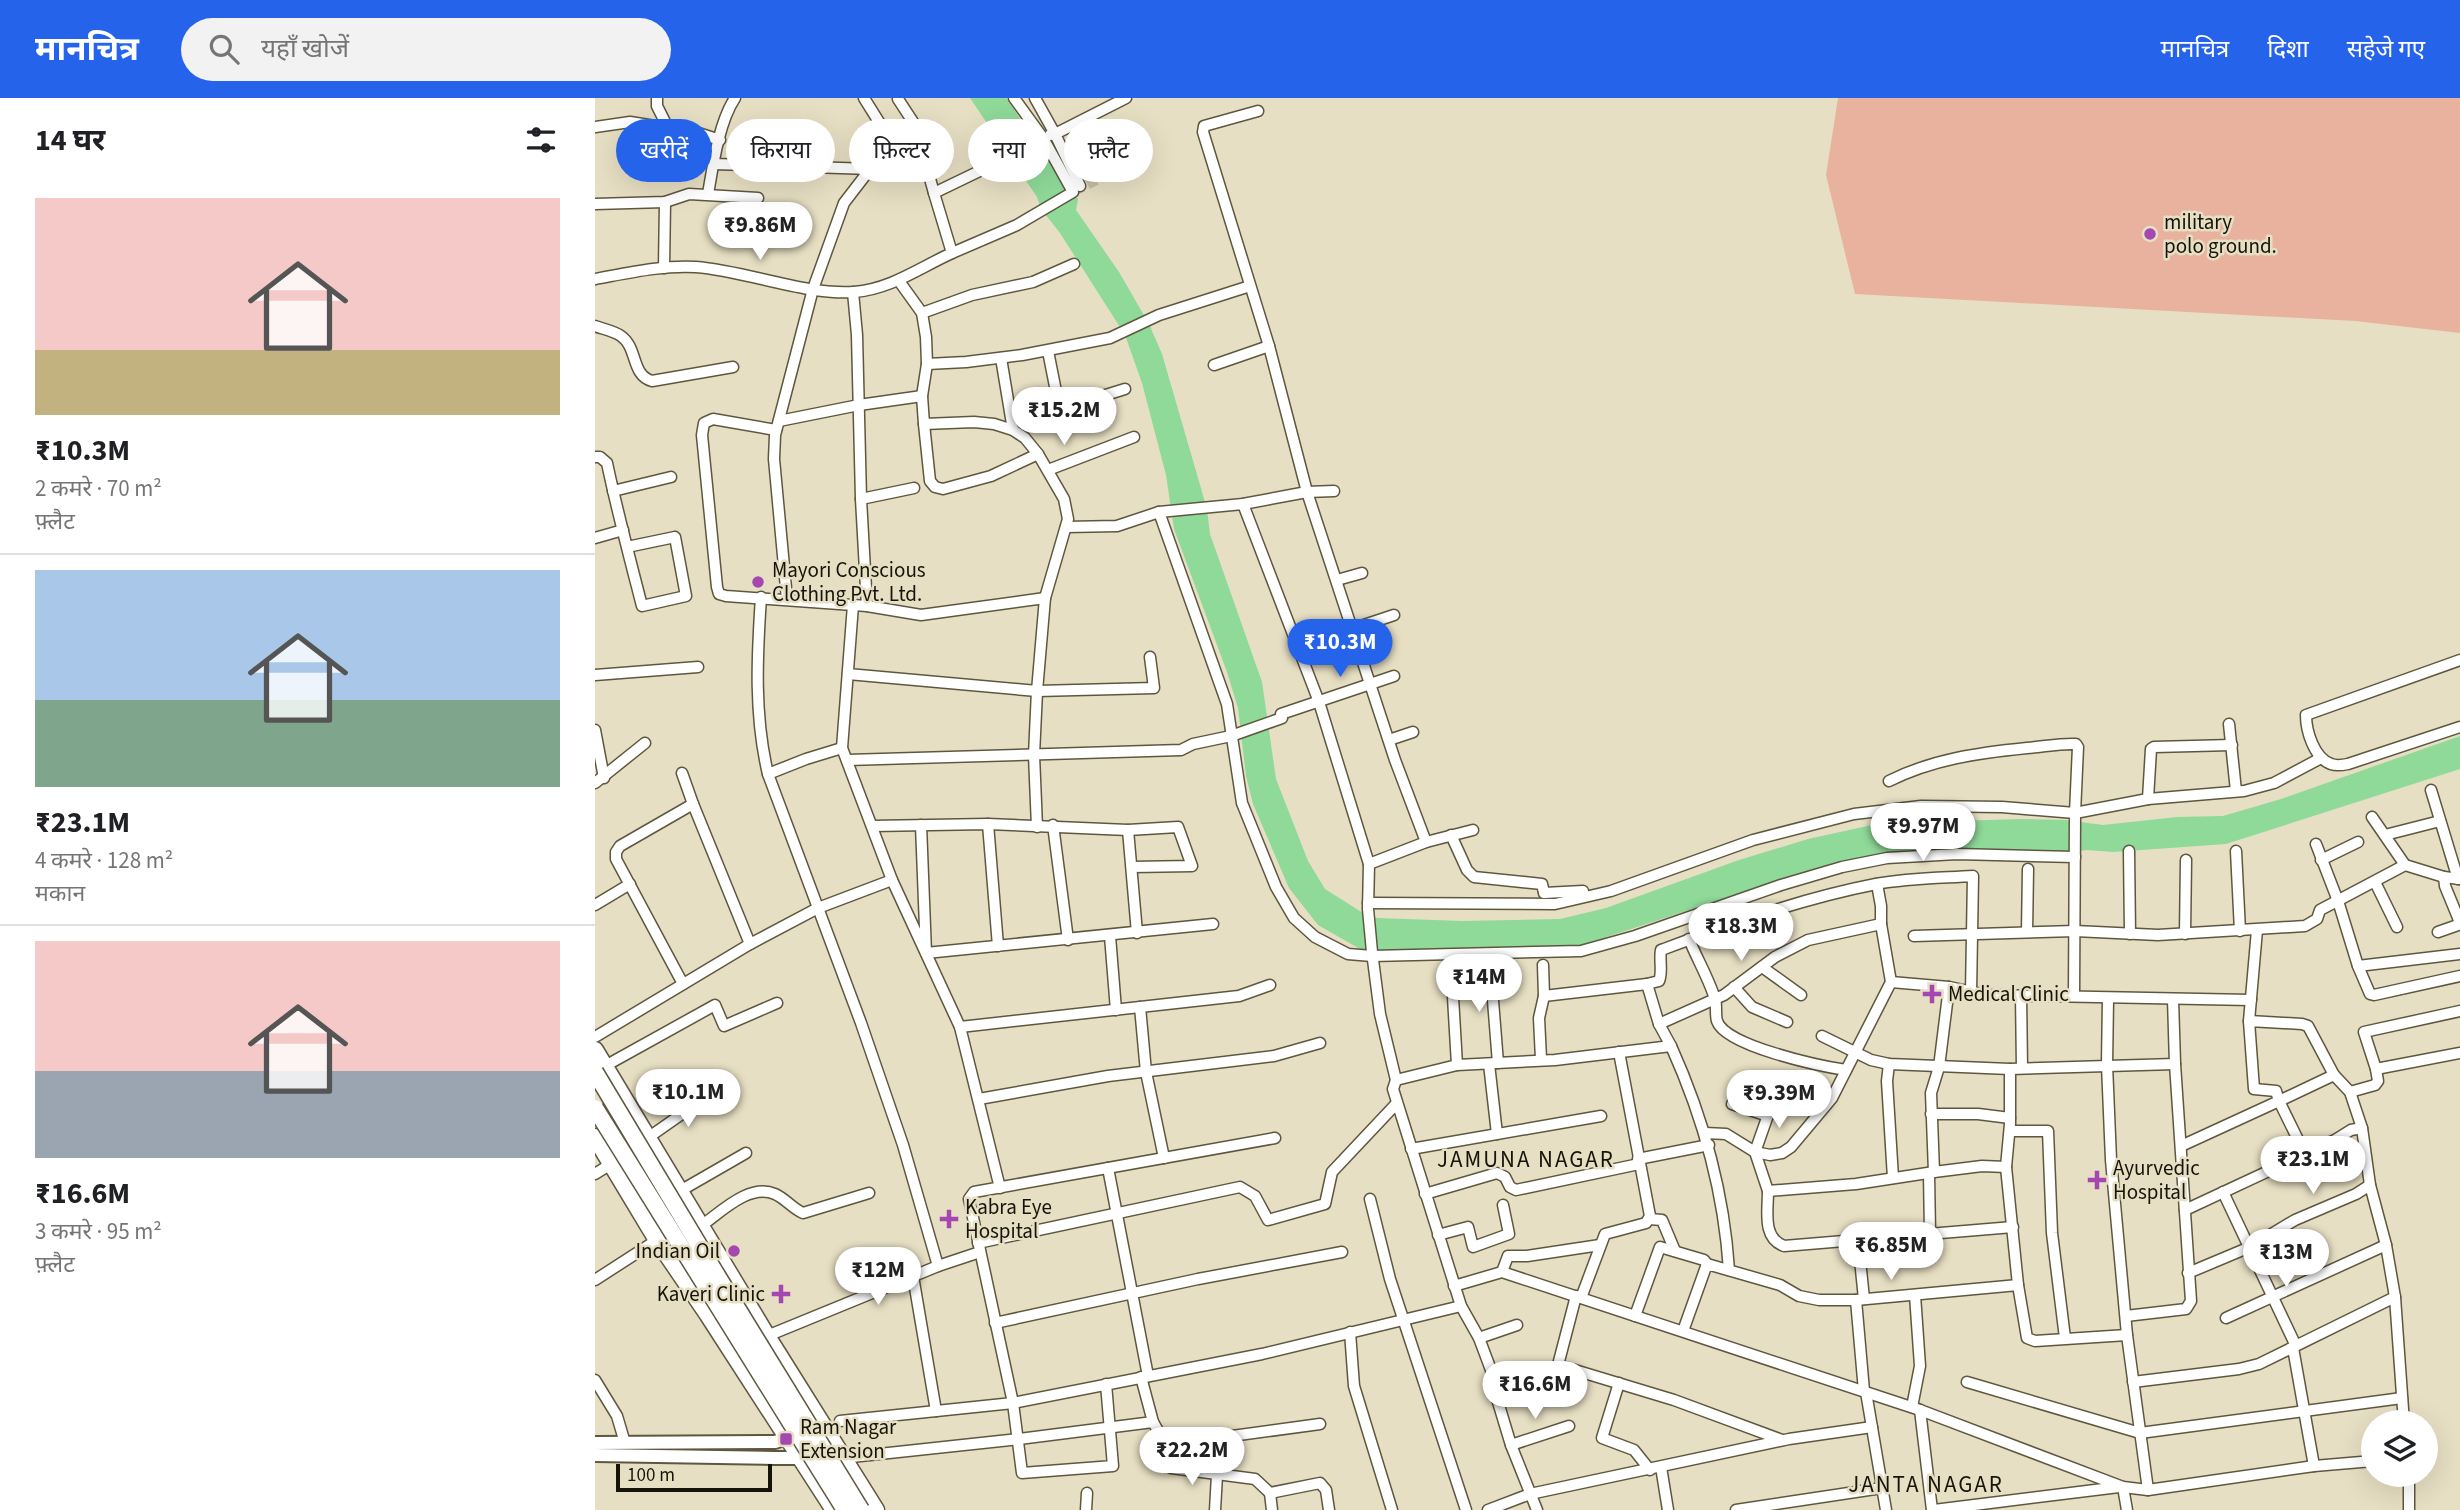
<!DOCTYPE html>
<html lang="hi">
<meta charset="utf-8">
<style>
:root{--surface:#fff;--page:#f2f2f2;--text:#202124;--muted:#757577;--line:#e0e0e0;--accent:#2563eb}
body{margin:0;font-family:"Source Sans 3","Noto Sans Devanagari",sans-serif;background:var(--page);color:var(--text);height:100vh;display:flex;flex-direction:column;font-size:26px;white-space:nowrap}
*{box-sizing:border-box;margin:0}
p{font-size:23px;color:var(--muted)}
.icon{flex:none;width:38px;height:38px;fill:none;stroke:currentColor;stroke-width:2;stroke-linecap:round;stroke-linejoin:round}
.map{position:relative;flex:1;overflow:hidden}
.drawer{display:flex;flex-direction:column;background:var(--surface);width:595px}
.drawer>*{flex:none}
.top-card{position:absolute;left:21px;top:21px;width:665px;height:63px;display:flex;gap:14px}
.controls{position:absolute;left:1766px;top:1312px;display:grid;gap:14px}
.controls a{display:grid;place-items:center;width:77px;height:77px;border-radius:50%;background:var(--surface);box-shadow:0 7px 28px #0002;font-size:35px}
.scale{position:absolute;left:21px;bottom:18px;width:156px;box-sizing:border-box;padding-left:7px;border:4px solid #16140a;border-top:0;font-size:19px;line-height:24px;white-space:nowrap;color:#16140a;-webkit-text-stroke:5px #e7dfc3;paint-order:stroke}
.price{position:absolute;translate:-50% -60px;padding:0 16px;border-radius:24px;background:#fff;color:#222;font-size:23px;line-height:46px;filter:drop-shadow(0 2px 4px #0008)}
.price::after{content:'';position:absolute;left:50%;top:42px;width:21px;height:16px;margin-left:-10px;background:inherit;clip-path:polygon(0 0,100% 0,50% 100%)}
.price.selected{background:var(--accent);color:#fff}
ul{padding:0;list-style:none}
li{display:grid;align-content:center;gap:14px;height:371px;padding:0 35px}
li+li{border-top:2px solid var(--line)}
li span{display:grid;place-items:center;height:217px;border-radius:0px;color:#555}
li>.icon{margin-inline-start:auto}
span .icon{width:126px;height:126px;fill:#fffc;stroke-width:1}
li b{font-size:30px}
h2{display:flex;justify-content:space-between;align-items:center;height:84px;padding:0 35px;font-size:30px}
.tag{padding:0 24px;border-radius:32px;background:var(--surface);box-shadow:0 7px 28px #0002;font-size:24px;line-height:63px}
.tag.selected{background:var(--accent);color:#fff}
header{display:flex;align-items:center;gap:42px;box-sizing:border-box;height:98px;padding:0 35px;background:var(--accent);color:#fff}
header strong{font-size:33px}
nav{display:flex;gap:38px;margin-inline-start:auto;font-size:24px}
.search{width:490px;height:63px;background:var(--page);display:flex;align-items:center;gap:18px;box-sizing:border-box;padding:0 24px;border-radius:38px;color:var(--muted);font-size:26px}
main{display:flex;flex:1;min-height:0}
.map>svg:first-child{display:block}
.green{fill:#e9b29e}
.water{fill:#8fd999}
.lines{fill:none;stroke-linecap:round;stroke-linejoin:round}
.minor-tunnel{stroke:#c8c1a7;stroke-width:10;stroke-dasharray:10 5;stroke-linecap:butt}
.minor-casing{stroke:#5e573f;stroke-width:13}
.secondary-casing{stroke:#5e573f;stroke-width:16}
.trunk-casing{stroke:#5e573f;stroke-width:19}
.minor{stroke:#fff;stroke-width:10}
.secondary{stroke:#fff;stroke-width:12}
.trunk{stroke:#fff;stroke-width:16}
.trunk-bridge-casing{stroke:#5e573f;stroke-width:19;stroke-linecap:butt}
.trunk-bridge{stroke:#fff;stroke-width:16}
.poi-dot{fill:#a447b1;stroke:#e7dfc3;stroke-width:2.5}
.labels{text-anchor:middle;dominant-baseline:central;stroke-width:5;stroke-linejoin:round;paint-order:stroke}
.poi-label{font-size:21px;fill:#16140a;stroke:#e7dfc3;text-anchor:start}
.neighbourhood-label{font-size:23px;letter-spacing:2px;fill:#16140a;stroke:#e7dfc3}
</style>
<header>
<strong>मानचित्र</strong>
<div class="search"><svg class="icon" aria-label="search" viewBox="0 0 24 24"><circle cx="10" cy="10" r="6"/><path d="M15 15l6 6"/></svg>यहाँ खोजें</div>
<nav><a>मानचित्र</a><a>दिशा</a><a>सहेजे गए</a></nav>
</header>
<main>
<section class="drawer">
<h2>14 घर<svg class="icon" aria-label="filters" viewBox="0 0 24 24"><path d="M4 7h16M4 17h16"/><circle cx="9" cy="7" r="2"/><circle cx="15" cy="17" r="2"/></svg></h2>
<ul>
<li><span style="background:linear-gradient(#f6c9c9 70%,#c2b280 0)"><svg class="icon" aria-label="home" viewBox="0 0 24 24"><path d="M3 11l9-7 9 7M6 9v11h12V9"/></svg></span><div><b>₹10.3M</b><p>2 कमरे · 70 m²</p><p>फ़्लैट</p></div></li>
<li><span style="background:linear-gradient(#a9c7e8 60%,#7fa58c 0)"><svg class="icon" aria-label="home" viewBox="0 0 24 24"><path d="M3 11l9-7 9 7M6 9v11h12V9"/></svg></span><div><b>₹23.1M</b><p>4 कमरे · 128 m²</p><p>मकान</p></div></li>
<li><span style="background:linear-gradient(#f6c9c9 60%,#9aa5b1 0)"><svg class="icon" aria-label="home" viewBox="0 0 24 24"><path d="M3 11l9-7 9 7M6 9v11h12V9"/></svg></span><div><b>₹16.6M</b><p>3 कमरे · 95 m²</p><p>फ़्लैट</p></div></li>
</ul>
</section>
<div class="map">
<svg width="1865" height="1412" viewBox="0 0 1865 1412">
<rect width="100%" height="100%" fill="#e7dfc3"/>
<path class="green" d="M 1243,0 L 1865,0 L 1865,235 L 1760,223 L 1260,196 L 1231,77 Z"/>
<path class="water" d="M 375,0 L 411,0 L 414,4 L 470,87 L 483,101 L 481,112 L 524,174 L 554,226 L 567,256 L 612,411 L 615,436 L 667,584 L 681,681 L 713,763 L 730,791 L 768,815 L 782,820 L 867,823 L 965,821 L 1011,810 L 1144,762 L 1213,741 L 1286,725 L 1427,721 L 1470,722 L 1508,727 L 1582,719 L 1628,718 L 1686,701 L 1865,638 L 1865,671 L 1631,746 L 1518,754 L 1491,752 L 1472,755 L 1459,752 L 1314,753 L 1238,765 L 981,849 L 943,853 L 824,852 L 772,855 L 723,827 L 694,790 L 658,706 L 651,678 L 643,610 L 632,574 L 579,431 L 571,377 L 547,285 L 530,237 L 465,135 L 446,111 L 442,99 Z"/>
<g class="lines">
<path class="minor-tunnel" d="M 479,93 L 541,63"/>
<g class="minor-casing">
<g id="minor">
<path d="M 62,0 L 62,8 L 73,30 L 94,32 L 125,42"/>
<path d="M 440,0 L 460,36 L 455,37"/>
<path d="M 303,1 L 320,27 L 339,95"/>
<path d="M 663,13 L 609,28 L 608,34 L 674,248 L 712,394 L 800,662 L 831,744"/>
<path d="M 0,29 L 35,24 L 73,30"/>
<path d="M 118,66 L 277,71"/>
<path d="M 485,88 L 460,36 L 531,0"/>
<path d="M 113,96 C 118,67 124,24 140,0"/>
<path d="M 0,106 L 70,104 L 94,96 L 163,100"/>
<path d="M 357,155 L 422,127 L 478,94 L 448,40 L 419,0"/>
<path d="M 69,170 L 70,104"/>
<path d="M 0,181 C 33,175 67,167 101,169 C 152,173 208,197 259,194 C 296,191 324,170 357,155 L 339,95 L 397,67"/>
<path d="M 304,183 L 327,215 L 331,239 L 332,266 L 327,298 L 329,326 L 379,324 L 399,326 L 418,332 L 430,340 L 443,356 L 469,401 L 473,421 L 450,500 L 442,593 L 439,657 L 442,729"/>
<path d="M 258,194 L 262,237 L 266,401 L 272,508"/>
<path d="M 327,215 L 377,197 L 438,184 L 479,166"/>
<path d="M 0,228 C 8,231 19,233 26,238 C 43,250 36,277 57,283 L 138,269"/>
<path d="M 453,253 L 469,334"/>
<path d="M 406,260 L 418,332"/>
<path d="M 332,266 L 371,264 L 427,257 L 515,240 L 564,217 L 655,188"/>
<path d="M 619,267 L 674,248"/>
<path d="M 465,307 L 491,303 L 530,291"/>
<path d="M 184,323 L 264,307 L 327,298"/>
<path d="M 329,326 L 335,383 L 340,389 L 348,391 L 396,378 L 443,356"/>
<path d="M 181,332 L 118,321 L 109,325 L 107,337 L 122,489 L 124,496 L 131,498 L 272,508 L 326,517 L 450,500"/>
<path d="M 0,359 L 5,359 L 12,365 C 22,413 35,461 47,508 L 91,498 L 80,439 L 32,449"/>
<path d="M 453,372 L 539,339"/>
<path d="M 18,393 L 76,379"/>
<path d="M 266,401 L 319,390"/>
<path d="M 648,406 L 724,604 L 774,766 L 773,811 L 777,854 L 785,916 L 801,982"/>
<path d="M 564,414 L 632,606 L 647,705 L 681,789 L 699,820 L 720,839 L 753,856 L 777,858 L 986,853 L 1040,838 L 1186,787 L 1247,769 L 1292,760 L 1362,756 L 1480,759"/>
<path d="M 471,429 L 522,428 L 564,414 L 648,406 L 712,394 L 739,393"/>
<path d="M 0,440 L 28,432"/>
<path d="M 742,482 L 767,475"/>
<path d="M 166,499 C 162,559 159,617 173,676 L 266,925 L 308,1047 L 343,1168"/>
<path d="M 192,501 L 179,361 L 180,337 L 218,191 L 249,105 L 289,53 L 289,32 L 269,0"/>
<path d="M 258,507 L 247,650 L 297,782 L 365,929 L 405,1090"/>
<path d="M 757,531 L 799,517"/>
<path d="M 1865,562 L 1711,617 C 1711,633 1719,660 1736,666 C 1741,668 1748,667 1753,666 L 1865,629"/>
<path d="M 253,576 L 442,593 L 559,590 L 555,559"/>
<path d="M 0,577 L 103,569"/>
<path d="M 686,616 L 799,578"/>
<path d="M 1634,626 L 1641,693"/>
<path d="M 0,632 L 9,680"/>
<path d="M 794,642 L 818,634"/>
<path d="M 252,662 L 586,652 L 598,646 L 636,638 L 687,620"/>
<path d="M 87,675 L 98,706"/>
<path d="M 173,676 L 211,661 L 247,650"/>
<path d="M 1294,683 C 1338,661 1383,655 1432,650 C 1448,649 1465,645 1481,646 L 1483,649 L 1480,715 L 1479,898"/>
<path d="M 0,685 L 50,645"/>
<path d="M 1836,692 L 1863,781"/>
<path d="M 1553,701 L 1649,693 L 1679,685 L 1726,660"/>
<path d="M 1777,719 L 1810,767 L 1849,779 L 1865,781"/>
<path d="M 393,726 L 403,848"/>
<path d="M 326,727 L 331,855 L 618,826"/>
<path d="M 458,727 L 473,842"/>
<path d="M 277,728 L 393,726 L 533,732 L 583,729 L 597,768 L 537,769"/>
<path d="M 533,732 L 542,835"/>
<path d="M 856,737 L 872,772 L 879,779 L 947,786 L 949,795 L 988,793"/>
<path d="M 1790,737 L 1845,723"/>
<path d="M 1721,746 L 1743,803 L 1763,868 L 1775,896 L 1779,897 L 1865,878"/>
<path d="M 1534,753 L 1535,836"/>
<path d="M 1641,753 L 1645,833"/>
<path d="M 1726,762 L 1763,744"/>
<path d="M 774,766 L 831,744 L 878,732"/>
<path d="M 1780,784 L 1802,829"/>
<path d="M 773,805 L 960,806 L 1016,793 L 1158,742 L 1259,716 L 1326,708 L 1407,709 L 1480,715 L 1553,701 L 1556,651 L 1559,649 L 1637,647"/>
<path d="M 0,807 L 35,786"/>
<path d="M 1432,834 L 1433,771"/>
<path d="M 1843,834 L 1863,827 L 1864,822 L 1850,788 L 1849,779"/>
<path d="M 1590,836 L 1591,762"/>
<path d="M 515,838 L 521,912"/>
<path d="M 1319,838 L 1480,833 L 1563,837 L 1710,828 L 1722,821 L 1725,812 L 1810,767"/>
<path d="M 1094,841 C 1102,861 1114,881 1120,901 C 1122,908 1120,916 1122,923 C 1130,948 1225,968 1251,972"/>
<path d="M 856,865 L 862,967"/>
<path d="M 895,865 L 903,965"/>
<path d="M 1763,868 L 1865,856"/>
<path d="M 1167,869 L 1206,897"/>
<path d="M 1296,884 L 1354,889"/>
<path d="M 88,886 L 21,761 L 21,754 L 25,748 L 98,706 L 155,846"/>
<path d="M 1052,886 L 1064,926"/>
<path d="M 1139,889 L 1157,909 L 1192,924"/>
<path d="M 1426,897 L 1427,970"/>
<path d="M 949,898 L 1052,886 L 1064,883 C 1068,874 1064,862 1066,852 L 1069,851 C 1138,825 1209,800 1281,786 C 1313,780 1346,780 1378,778 L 1376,895"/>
<path d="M 1513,901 L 1512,967 L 1516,1062 L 1532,1237 L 1553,1392"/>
<path d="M 545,909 L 551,974 L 569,1060"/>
<path d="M 1865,913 L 1769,934 L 1781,971 L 1865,955"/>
<path d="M 1654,923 L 1662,832"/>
<path d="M 365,929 L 644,898 L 675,887"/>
<path d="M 1227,938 L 1276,962 L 1294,966 L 1415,971 L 1580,966"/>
<path d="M 0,939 L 155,846 L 223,810 L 297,782"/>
<path d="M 1076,948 L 1064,926 L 1129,897 L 1180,859 L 1213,842 L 1286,826"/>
<path d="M 946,961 L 944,920 L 949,898 L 948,867"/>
<path d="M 894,966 L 902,1036"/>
<path d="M 1294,966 L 1292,983 L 1298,1080"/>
<path d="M 10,968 L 120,907 L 129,928 L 182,905"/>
<path d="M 1415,971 L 1415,1026 L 1411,1069 L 1423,1187"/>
<path d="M 1739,977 L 1755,994 L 1767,1030"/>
<path d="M 1755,994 L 1780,987 L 1783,983 L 1781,971"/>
<path d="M 384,1001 L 513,978 L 679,958 L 725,945"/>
<path d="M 1137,1006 L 1173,1018"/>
<path d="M 1336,1016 L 1383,1016 L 1415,1020"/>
<path d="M 1415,1033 L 1453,1033 L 1457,1135 L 1470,1240"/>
<path d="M 1110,1035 L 1131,1036 L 1160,1054 L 1175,1057 L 1187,1055 L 1196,1049 L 1237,1000 L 1296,884 L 1286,826 L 1286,808 L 1282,786"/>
<path d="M 54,1039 L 114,997"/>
<path d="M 1586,1048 L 1684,1003 L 1681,993 L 1659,991 L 1654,923 L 1707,926 L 1713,928 L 1739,977 L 1684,1003 L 1710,1056"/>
<path d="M 816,1051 L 1006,1018"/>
<path d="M 1043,1061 L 1114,1047"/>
<path d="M 1411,1069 L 1387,1068 L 1339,1074 L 1336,995 L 1344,969 L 1354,889 L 1392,897 L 1656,902"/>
<path d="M 513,1070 L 553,1278"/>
<path d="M 1339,1074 L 1261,1086 L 1173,1093 C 1173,1113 1167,1140 1189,1148 L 1418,1129"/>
<path d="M 1334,1075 L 1335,1136"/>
<path d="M 0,1076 L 16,1066"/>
<path d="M 85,1093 L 151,1055"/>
<path d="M 1173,1093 L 1160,1054 L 1179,1000"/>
<path d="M 1628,1094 L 1700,1246"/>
<path d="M 830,1096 L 902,1075 L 910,1079 L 915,1089 L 921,1092 L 1044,1066"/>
<path d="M 775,1101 L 795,1181 L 871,1412"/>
<path d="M 1590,1112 L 1740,1042 L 1756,1032 L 1767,1030 L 1775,1087"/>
<path d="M 1054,1121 L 1067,1122 L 1080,1153"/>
<path d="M 106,1128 C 126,1114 154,1085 180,1096 C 191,1101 198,1111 208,1115 L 274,1095"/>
<path d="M 843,1137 L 873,1129 L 878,1149 L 914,1136 L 908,1107"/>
<path d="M 1263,1142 L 1269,1201"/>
<path d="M 383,1145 L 645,1089 L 660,1098 L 673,1122 L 730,1106 L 737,1074 L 802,1005"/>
<path d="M 907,1174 L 913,1158 L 932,1158 L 1005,1147"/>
<path d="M 1593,1175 L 1655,1149 L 1700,1122 L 1761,1096 L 1775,1087 L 1791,1147"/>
<path d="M 318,1178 L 341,1313"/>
<path d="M 0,1182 L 62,1142"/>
<path d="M 859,1188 L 907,1174 L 1325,1312 L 1528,1389 L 1553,1392 L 1719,1368 L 1778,1363"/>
<path d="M 981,1198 L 963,1267 L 1079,1302 L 1187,1342"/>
<path d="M 986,1200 L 1010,1136 L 1051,1125 L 1055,1118 L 1024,954"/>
<path d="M 1261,1202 L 1269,1293"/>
<path d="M 1040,1218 L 1065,1149 L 1109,1162 L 1112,1166"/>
<path d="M 1531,1218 L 1591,1211 L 1596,1203 L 1580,966 L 1578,901"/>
<path d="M 1631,1220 L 1791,1147 L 1800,1199 L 1809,1325"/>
<path d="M 400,1225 L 603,1181 L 747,1154"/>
<path d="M 1088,1233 L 1112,1166 L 1185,1187 L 1204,1198 L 1224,1202 L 1261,1202 L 1423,1187 L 1432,1240 L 1440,1243 L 1532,1237"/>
<path d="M 755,1234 L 759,1288 L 797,1412"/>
<path d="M 172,1238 L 343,1168 L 385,1154"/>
<path d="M 884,1240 L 922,1227"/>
<path d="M 1698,1250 L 1719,1368"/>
<path d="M 546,1279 L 558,1324 L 571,1347 L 571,1367 L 576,1370 L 660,1381 L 675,1395 L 725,1385 L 731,1392 L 734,1412"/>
<path d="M 0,1282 L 22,1318 L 30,1345"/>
<path d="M 1372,1284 L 1545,1335 L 1807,1300"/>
<path d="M 1538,1284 L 1644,1271 L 1664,1266 L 1800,1199"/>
<path d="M 1024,1285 L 1007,1340 L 1039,1352 L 1055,1372"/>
<path d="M 511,1286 L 518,1368 L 427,1375 L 418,1305 L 374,1101 L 379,1094 L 680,1040"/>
<path d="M 900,1294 L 938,1280"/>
<path d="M 1271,1294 L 1291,1412"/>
<path d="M 1317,1309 L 1325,1268 L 1320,1197"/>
<path d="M 1325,1312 L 1337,1412"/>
<path d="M 245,1323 L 418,1305 L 667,1256 L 866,1208"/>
<path d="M 571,1347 L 725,1326"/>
<path d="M 916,1347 L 974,1328"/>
<path d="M 247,1360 L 424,1341 L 558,1324"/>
<path d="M 1066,1369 L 1073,1412"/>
<path d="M 1814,1377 L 1814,1412"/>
<path d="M 1528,1389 L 1532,1412"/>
<path d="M 675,1395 L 677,1412"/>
<path d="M 491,1412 L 492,1395"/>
<path d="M 620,1412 L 622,1377"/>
<path d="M 893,1412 L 935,1396 L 1194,1341 L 1277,1329"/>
<path d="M 942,1412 L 916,1347 L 900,1294 L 899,1280 L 884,1240 L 866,1208 L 798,991 L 801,982 L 862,967 L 960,962 L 1076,948 C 1108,1019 1129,1094 1134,1172"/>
<path d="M 1141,1412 L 1287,1390"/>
<path d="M 1339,1412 L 1524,1389"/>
</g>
</g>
<g class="secondary-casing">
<g id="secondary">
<path d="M 0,1345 L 180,1344 L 198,1338"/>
<path d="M 0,1357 L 179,1360 L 203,1360 L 212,1356"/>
</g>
</g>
<g class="trunk-casing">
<g id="trunk">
<path d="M 0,952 L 172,1238 L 281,1412"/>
<path d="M 0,1039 L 62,1142 L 113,1217 L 239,1412"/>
</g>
</g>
<use href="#minor" class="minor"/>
<use href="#secondary" class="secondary"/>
<use href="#trunk" class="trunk"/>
<g class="trunk-bridge-casing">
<g id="trunk-bridge">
<path d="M 0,974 L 123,1179 L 266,1412"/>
<path d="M 0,1010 L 250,1412"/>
</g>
</g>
<use href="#trunk-bridge" class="trunk-bridge"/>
</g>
<g class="poi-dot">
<circle cx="1555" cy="136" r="7"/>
<circle cx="163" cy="484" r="7"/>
<path d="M1333.5 885.5h7v7h7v7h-7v7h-7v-7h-7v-7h7z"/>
<path d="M1498.5 1071.5h7v7h7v7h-7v7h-7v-7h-7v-7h7z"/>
<path d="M350.5 1110.5h7v7h7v7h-7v7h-7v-7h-7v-7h7z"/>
<circle cx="139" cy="1153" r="7"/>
<path d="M182.5 1185.5h7v7h7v7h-7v7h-7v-7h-7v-7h7z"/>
<rect x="184" y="1334" width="14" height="14" rx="3.5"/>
</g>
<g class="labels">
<g class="poi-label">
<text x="1569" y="124">military<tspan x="1569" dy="24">polo ground.</tspan></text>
<text x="177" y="472">Mayori Conscious<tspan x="177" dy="24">Clothing Pvt. Ltd.</tspan></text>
<text x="1353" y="896">Medical Clinic</text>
<text x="1518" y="1070">Ayurvedic<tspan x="1518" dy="24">Hospital</tspan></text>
<text x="370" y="1109">Kabra Eye<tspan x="370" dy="24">Hospital</tspan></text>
<text x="125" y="1153" text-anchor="end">Indian Oil</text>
<text x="170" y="1196" text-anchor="end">Kaveri Clinic</text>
<text x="205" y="1329">Ram Nagar<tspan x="205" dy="24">Extension</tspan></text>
</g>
<g class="neighbourhood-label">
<text x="931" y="1061">JAMUNA NAGAR</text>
<text x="1331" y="1386">JANTA NAGAR</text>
</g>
</g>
</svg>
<div class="controls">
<a><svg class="icon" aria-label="layers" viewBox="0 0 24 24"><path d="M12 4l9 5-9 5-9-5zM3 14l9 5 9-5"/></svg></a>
</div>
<div class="scale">100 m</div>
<b class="price" style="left:165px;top:164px">₹9.86M</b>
<b class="price" style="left:469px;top:349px">₹15.2M</b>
<b class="price selected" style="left:745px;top:581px">₹10.3M</b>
<b class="price" style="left:1328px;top:765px">₹9.97M</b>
<b class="price" style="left:1146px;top:865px">₹18.3M</b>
<b class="price" style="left:884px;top:916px">₹14M</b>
<b class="price" style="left:93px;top:1031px">₹10.1M</b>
<b class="price" style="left:1184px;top:1032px">₹9.39M</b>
<b class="price" style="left:1718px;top:1098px">₹23.1M</b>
<b class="price" style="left:1296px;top:1184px">₹6.85M</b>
<b class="price" style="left:1691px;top:1191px">₹13M</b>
<b class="price" style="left:283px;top:1209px">₹12M</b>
<b class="price" style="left:940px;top:1323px">₹16.6M</b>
<b class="price" style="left:597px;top:1389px">₹22.2M</b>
<div class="top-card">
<a class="tag selected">खरीदें</a>
<a class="tag">किराया</a>
<a class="tag">फ़िल्टर</a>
<a class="tag">नया</a>
<a class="tag">फ़्लैट</a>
</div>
</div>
</main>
